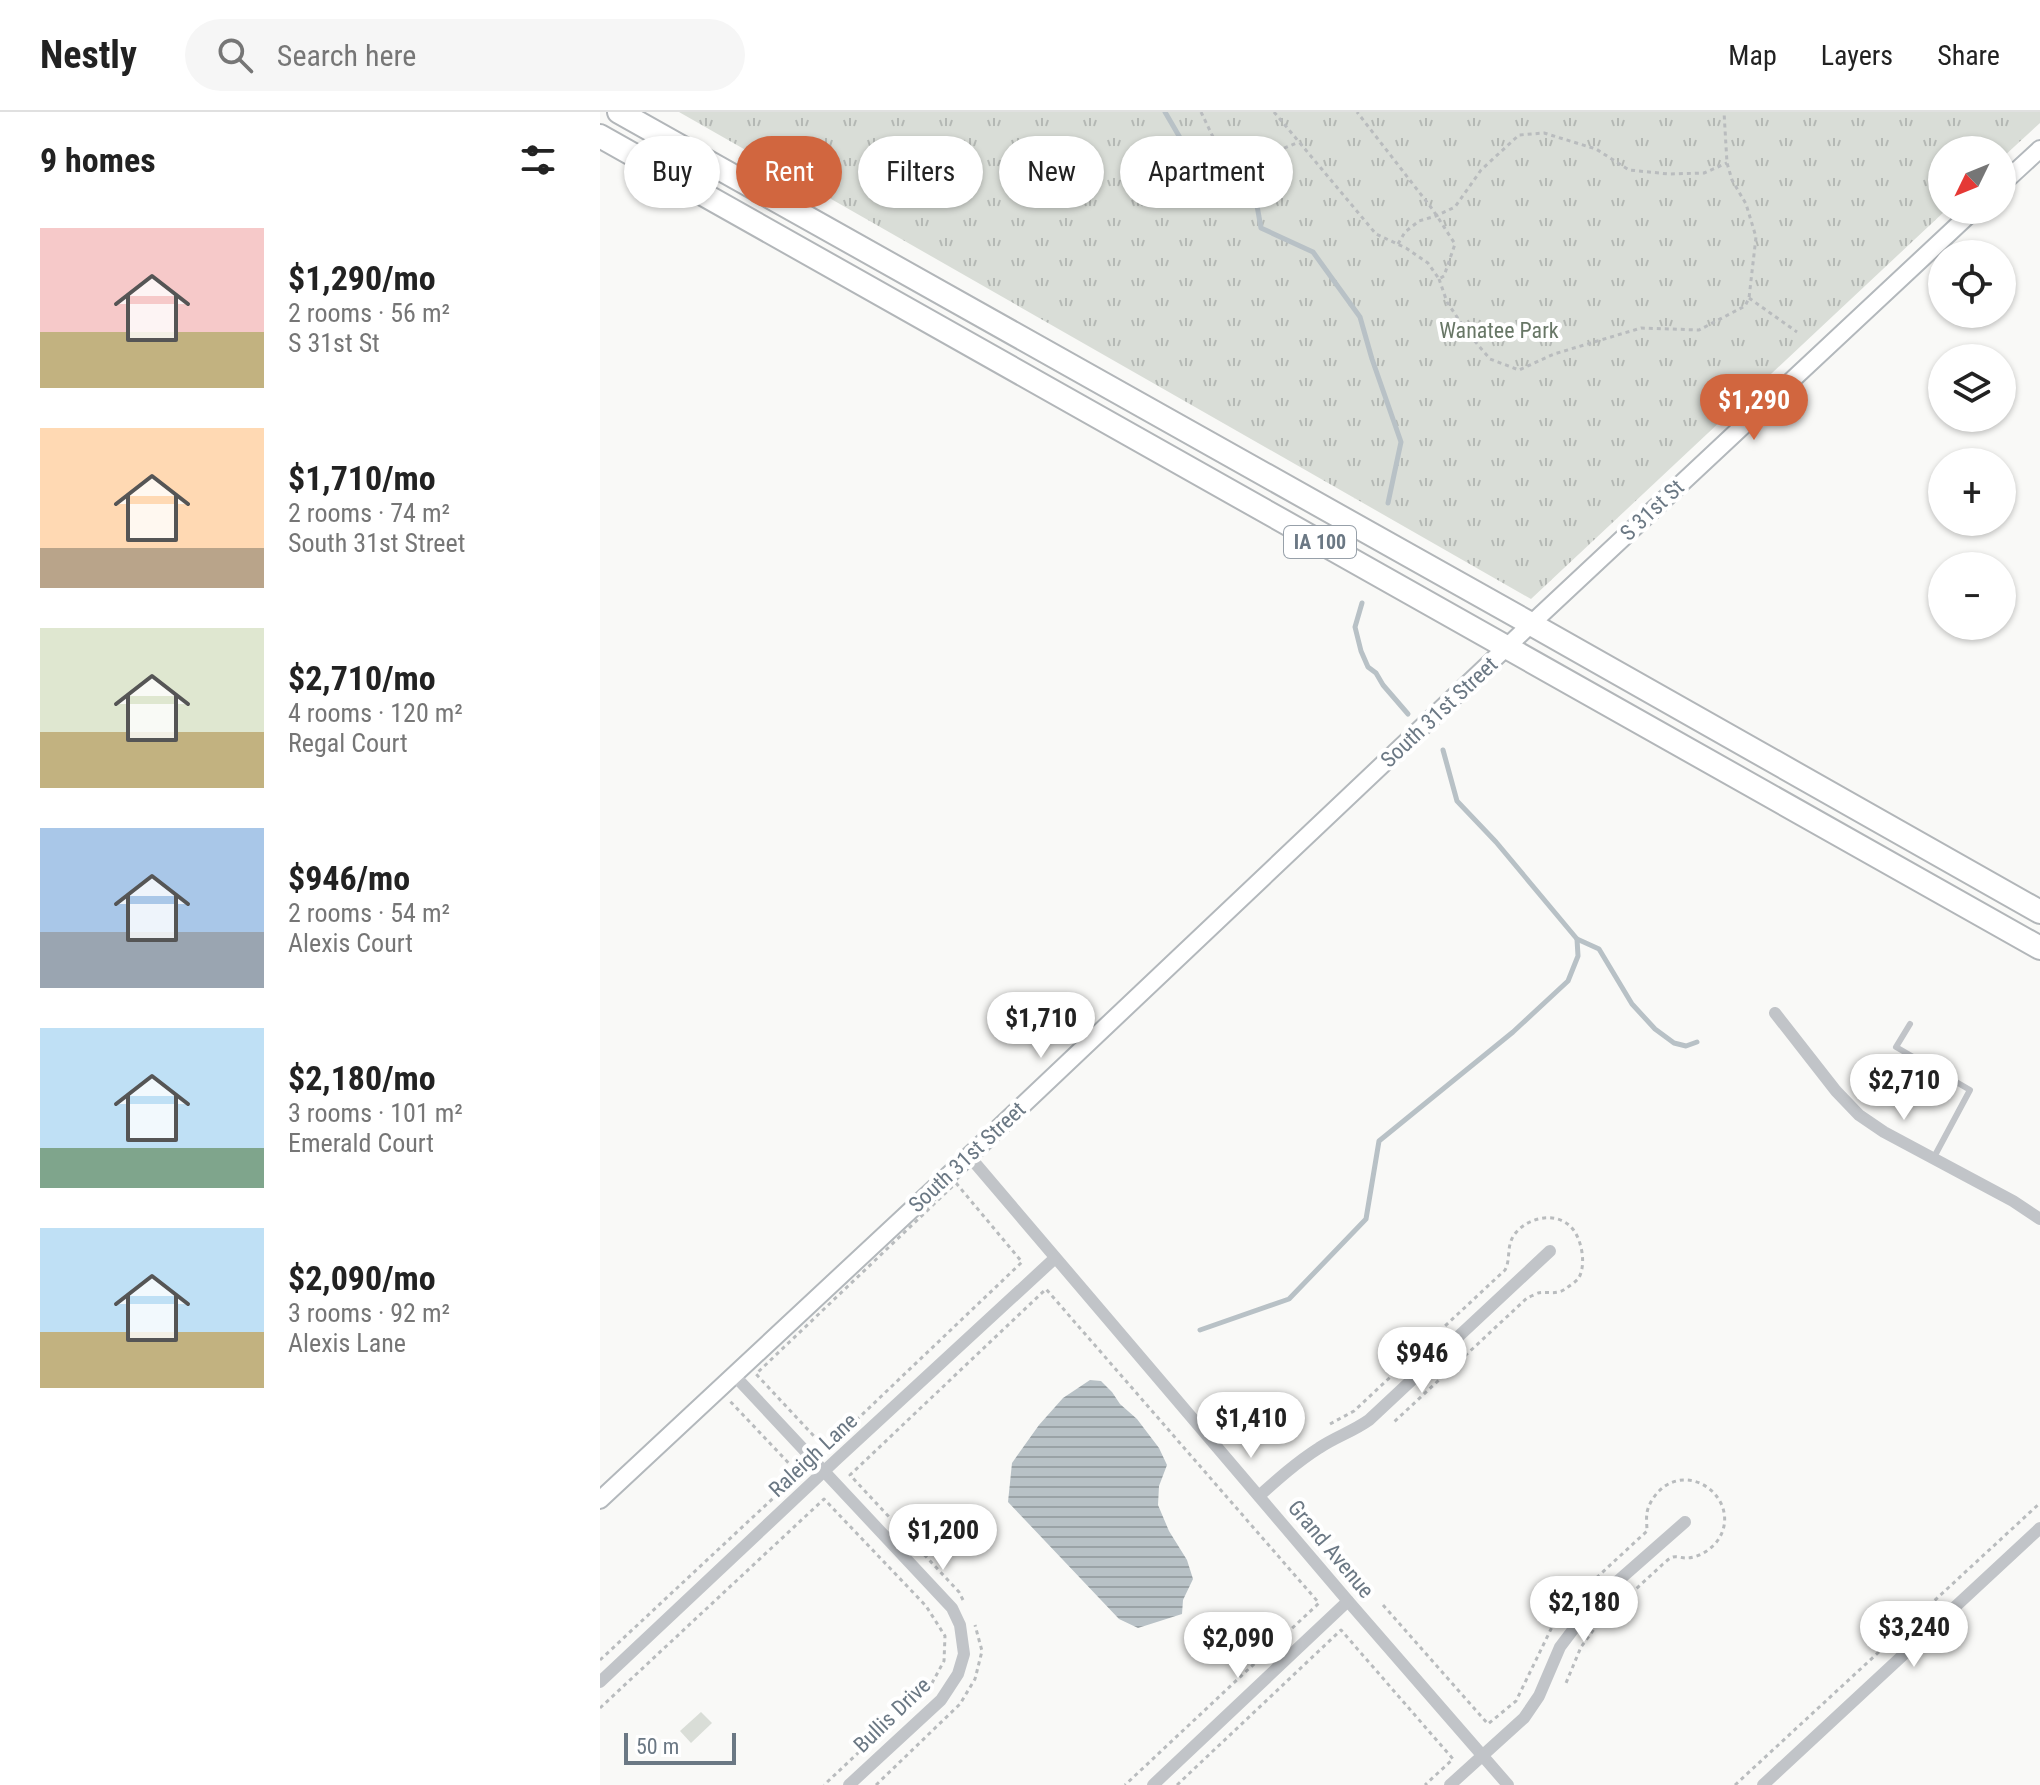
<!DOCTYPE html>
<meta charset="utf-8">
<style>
:root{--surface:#fff;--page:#f6f6f6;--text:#222;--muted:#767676;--line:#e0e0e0;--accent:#d1663f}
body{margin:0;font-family:"Roboto Condensed",sans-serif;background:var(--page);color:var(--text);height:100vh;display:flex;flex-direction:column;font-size:30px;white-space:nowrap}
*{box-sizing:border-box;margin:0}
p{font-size:26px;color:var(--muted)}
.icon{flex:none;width:44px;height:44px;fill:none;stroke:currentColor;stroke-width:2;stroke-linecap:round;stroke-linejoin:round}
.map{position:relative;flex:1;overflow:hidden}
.details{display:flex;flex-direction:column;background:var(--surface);width:600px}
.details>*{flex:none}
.top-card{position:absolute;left:24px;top:24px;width:760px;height:72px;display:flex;gap:16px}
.needle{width:52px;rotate:227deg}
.tools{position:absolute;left:1328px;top:24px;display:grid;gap:16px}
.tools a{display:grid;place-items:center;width:88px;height:88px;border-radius:50%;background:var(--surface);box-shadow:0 2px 6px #0004;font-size:40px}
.scale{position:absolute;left:24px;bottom:20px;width:112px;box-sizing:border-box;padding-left:8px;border:4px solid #6b7884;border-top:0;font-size:22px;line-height:28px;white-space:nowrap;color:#6b7884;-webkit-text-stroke:6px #fff;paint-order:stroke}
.price{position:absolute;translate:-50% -68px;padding:0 18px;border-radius:28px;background:#fff;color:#222;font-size:26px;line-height:52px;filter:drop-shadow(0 2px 4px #0008)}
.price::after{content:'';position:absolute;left:50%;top:48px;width:24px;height:18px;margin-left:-12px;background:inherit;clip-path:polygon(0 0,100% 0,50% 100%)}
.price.active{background:var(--accent);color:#fff}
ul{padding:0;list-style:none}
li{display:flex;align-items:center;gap:24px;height:200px;padding:0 40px}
li span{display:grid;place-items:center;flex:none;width:224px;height:160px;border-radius:0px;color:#555}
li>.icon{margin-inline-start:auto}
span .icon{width:96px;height:96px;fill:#fffc;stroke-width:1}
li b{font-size:34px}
h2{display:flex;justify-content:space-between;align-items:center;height:96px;padding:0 40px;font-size:34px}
.pill{padding:0 28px;border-radius:36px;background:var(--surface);box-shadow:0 2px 6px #0004;font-size:28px;line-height:72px}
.pill.active{background:var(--accent);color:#fff}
header{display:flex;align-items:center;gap:48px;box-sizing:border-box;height:112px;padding:0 40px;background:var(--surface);border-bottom:2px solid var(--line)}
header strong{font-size:38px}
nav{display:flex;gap:44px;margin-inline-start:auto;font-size:28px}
.search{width:560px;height:72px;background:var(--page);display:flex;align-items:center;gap:20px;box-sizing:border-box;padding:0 28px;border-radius:44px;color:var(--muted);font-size:30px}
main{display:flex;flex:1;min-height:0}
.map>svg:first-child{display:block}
.grass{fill:url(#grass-tufts)}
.garden{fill:#d9ddd7}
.water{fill:url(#water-rules)}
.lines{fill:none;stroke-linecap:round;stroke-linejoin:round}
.stream{stroke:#b8c1c6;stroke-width:5}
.secondary-casing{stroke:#b3b8bc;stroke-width:20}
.highway-casing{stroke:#b2b6b9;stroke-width:26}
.path{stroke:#b9bcbe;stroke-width:3;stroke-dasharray:4 4;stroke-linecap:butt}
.lane{stroke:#c1c4c8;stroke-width:6}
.street{stroke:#c1c4c8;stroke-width:12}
.secondary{stroke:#fff;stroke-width:16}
.highway{stroke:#fff;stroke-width:22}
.labels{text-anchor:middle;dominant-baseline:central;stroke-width:8;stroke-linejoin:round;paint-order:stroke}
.shield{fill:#fff;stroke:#97a0a9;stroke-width:2}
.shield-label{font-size:20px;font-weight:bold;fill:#6b7884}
.park-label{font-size:22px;fill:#687766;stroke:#fff}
.street-label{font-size:22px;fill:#6b7884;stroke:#fff}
</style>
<header>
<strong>Nestly</strong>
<div class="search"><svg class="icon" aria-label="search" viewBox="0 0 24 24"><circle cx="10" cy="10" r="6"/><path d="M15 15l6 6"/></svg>Search here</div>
<nav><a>Map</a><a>Layers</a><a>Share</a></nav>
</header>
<main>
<section class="details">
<h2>9 homes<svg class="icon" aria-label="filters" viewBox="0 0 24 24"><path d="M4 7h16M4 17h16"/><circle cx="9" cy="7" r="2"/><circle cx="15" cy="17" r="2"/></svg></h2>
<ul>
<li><span style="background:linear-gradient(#f6c9c9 65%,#c2b280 0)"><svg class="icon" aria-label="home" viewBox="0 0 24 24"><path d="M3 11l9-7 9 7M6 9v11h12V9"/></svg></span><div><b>$1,290/mo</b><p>2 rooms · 56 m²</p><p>S 31st St</p></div></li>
<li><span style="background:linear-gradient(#ffd9b3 75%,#b9a48a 0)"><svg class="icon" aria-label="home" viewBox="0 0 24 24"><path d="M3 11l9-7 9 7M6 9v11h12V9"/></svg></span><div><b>$1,710/mo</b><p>2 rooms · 74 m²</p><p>South 31st Street</p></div></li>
<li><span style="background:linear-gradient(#dfe7d0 65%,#c2b280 0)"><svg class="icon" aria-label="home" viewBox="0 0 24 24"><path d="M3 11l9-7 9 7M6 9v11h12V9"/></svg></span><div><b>$2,710/mo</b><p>4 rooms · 120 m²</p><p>Regal Court</p></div></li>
<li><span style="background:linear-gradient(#a9c7e8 65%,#9aa5b1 0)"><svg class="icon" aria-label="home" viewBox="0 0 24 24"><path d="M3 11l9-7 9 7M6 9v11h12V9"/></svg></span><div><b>$946/mo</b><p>2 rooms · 54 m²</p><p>Alexis Court</p></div></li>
<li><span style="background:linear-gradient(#bfe0f5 75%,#7fa58c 0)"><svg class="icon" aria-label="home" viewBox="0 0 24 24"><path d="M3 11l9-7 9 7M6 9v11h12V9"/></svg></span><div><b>$2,180/mo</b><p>3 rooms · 101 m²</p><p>Emerald Court</p></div></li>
<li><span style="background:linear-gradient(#bfe0f5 65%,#c2b280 0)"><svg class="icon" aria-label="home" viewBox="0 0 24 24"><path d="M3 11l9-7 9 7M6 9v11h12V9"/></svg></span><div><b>$2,090/mo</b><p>3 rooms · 92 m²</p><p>Alexis Lane</p></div></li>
</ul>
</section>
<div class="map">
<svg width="1440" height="1673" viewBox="0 0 1440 1673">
<defs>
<pattern id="grass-tufts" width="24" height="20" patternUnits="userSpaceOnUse" patternTransform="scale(2)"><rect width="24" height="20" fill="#d9ddd7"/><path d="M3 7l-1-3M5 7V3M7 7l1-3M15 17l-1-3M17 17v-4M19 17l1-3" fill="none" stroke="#b4b8b4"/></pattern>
<pattern id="water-rules" width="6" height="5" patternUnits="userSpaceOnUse" patternTransform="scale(2)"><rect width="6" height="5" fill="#b8c1c6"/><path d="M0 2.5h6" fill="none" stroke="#9aa2a6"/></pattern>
</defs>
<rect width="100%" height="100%" fill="#f9f9f7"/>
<path class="grass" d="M 79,0 L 1440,0 L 1440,11 L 1402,46 L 1402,38 L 1342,38 L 1342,98 L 1346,98 L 931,487 Z"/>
<path class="garden" d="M 101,1600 L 112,1611 L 91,1631 L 80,1619 Z"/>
<path class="water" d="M 490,1268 L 501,1269 L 512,1280 L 520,1292 L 537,1307 L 559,1336 L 567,1353 L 559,1374 L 558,1393 L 569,1419 L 587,1448 L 593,1467 L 583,1488 L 582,1502 L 538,1516 L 519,1507 L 408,1390 L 412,1351 L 439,1313 L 463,1286 Z"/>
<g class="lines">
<g class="stream">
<path d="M 565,0 L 586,36 L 645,67 L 656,88 L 661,116 L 713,140 L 760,205 L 772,247 L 801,330 L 788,391"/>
<path d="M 762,491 L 755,515 L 761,539 L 768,555 L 776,561 L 783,573 L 808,602"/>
<path d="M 843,638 L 857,689 L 896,730 L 977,827 L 999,837 L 1032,892 L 1055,917 L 1074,931 L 1086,934 L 1097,930"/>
<path d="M 600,1218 L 689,1187 L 766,1107 L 779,1029 L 913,920 L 968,869 L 978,844 L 977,827"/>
</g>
<g class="secondary-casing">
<g id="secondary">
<path d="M 1402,72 L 1440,37"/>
<path d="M 0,1388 L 369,1044 L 931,512 L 1374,98"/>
</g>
</g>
<g class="highway-casing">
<g id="highway">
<path d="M 19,0 L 931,512 L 1440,800"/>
<path d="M 0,24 L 1440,836"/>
</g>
</g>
<g class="path">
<path d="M 601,0 L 613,25 L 633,39 L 675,40 L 699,30"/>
<path d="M 674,0 L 776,122 L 806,136 L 828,151 L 839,167 L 844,164 L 855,132 L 833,98 L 757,0"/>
<path d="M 798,132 L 805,120 L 819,109 L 836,104 L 855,95 L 881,58 L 919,23 L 944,21 L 996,37 L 1029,58 L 1069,62 L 1104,61 L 1127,51"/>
<path d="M 839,167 L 847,190 L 867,220 L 890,247 L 919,258 L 954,242 L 1041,216 L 1099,218 L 1145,194 L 1149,186 L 1156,125 L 1146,92 L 1132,68 L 1127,51 L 1124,0"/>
<path d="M 1149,186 L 1197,220"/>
<path d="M 356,1071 L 422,1150 L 226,1337 L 156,1262 Z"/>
<path d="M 730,1312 L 754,1299 L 905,1158 C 911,1147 906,1135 914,1123 C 926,1106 954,1099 970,1114 C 982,1125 987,1154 978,1167 C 975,1170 971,1173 968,1175 C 957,1184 950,1179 938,1181 C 937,1181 928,1186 927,1186 L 794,1310"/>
<path d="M 363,1488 L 359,1480 L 250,1363 L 446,1177 L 719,1491 L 525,1673"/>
<path d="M 783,1493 L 888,1612 L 916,1589 L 952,1515 L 967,1493 L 1047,1419 C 1047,1414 1046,1406 1047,1401 C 1048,1393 1054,1384 1059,1379 C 1092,1347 1143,1391 1118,1428 C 1111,1438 1098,1446 1086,1446 C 1082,1446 1077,1444 1073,1445 C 1069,1446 1066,1450 1063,1452 L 997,1513 L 981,1535 L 966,1571"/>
<path d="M 0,1548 L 199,1362 L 128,1287"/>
<path d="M 0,1596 L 224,1387 L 326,1494 L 345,1524 L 344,1549 L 332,1571 L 224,1673"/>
<path d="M 276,1673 L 360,1592 L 375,1567 L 382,1539 L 375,1513"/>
<path d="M 577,1673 L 741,1518 L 853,1647 L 825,1673"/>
<path d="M 1135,1673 L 1440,1391"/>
</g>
<path class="lane" d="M 1310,912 L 1296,935 L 1370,978 L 1333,1047"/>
<g class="street">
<path d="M 1175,901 L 1236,979 L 1259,1003 L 1284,1020 L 1413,1089 L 1440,1107"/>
<path d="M 369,1044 L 748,1489 L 908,1673"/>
<path d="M 134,1263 L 352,1496 L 360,1513 L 364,1542 L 358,1562 L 341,1588 L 249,1673"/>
<path d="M 659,1384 C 678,1367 697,1350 719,1336 C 735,1325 752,1320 769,1308 L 950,1139"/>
<path d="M 0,1570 L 236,1348 L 454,1147"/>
<path d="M 553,1673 L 748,1489"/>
<path d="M 850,1673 L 924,1606 L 939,1584 L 960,1535 L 994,1490 L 1085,1410"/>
<path d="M 1163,1673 L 1440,1416"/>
</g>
<use href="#secondary" class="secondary"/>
<use href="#highway" class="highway"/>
</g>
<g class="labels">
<rect class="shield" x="684" y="414" width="72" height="32" rx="6"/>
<g class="shield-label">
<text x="720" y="430">IA 100</text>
</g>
<g class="park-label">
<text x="899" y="218">Wanatee Park</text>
</g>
<g class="street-label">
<text transform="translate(1052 398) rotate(-43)">S 31st St</text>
<text transform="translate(839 600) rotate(-43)">South 31st Street</text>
<text transform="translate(367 1045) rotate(-43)">South 31st Street</text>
<text transform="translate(213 1343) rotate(-43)">Raleigh Lane</text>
<text transform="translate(731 1437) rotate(50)">Grand Avenue</text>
<text transform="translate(292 1603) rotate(-44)">Bullis Drive</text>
</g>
</g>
</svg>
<div class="tools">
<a><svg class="needle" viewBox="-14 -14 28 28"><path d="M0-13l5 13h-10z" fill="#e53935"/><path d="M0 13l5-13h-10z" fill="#767676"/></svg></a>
<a><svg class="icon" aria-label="locate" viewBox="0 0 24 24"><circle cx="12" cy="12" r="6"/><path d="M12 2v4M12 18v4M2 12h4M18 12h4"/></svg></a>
<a><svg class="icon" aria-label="layers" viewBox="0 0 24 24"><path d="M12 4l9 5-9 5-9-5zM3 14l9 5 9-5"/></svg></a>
<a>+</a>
<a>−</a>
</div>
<div class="scale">50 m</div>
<b class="price active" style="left:1154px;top:330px">$1,290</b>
<b class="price" style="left:441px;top:948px">$1,710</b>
<b class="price" style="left:1304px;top:1010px">$2,710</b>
<b class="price" style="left:822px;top:1283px">$946</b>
<b class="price" style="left:651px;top:1348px">$1,410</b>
<b class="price" style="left:343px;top:1460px">$1,200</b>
<b class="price" style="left:984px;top:1532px">$2,180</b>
<b class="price" style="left:1314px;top:1557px">$3,240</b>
<b class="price" style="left:638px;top:1568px">$2,090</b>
<div class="top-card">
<a class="pill">Buy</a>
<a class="pill active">Rent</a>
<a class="pill">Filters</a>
<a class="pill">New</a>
<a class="pill">Apartment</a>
</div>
</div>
</main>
